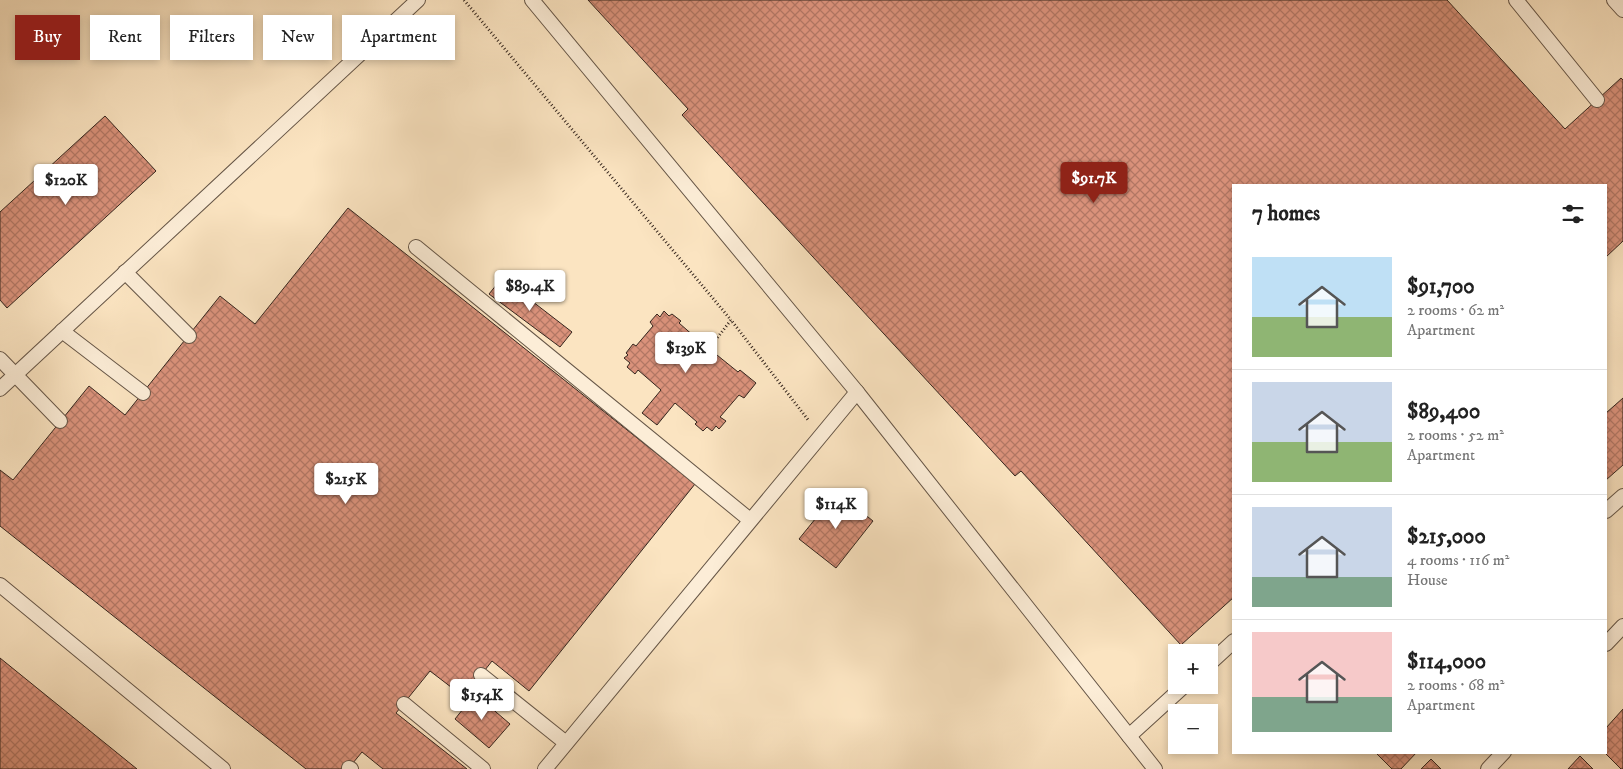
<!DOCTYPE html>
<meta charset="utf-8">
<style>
:root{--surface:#fff;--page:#f2f2f2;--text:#222;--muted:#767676;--line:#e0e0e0;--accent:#8f2418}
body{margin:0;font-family:"IM FELL DW Pica",serif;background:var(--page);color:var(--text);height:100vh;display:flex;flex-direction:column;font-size:19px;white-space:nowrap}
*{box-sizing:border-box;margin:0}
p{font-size:16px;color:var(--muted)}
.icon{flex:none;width:28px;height:28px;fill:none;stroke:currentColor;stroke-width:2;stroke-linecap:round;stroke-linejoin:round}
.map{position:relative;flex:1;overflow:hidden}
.side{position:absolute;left:1232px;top:184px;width:375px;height:570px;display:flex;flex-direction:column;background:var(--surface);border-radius:0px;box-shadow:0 2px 8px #0003}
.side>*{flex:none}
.hud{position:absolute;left:15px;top:15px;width:475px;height:45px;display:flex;gap:10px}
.fabs{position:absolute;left:1168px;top:644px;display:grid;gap:10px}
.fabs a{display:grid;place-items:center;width:50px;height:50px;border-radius:0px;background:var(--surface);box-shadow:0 2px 8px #0003;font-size:25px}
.price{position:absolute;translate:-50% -42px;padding:0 11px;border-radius:5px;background:#fff;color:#222;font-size:16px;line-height:32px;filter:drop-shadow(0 1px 2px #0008)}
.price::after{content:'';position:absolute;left:50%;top:30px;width:15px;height:11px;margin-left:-8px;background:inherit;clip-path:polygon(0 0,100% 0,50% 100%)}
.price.selected{background:var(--accent);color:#fff}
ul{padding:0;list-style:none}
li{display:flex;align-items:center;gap:15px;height:125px;padding:0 20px}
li+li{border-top:1px solid var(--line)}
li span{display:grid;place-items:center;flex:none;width:140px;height:100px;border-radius:0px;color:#555}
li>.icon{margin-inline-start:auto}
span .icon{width:60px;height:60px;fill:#fffc;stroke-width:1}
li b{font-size:21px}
h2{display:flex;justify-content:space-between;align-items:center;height:60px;padding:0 20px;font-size:21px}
.chip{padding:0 18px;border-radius:0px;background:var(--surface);box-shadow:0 2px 8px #0003;font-size:18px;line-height:45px}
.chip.selected{background:var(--accent);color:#fff}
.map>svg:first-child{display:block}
.building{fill:url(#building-cross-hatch);stroke:#35261e}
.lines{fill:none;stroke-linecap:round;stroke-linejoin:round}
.service-casing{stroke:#665647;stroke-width:16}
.path{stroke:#35261e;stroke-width:3;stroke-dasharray:1 2.5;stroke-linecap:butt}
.service{stroke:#fcedd7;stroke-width:14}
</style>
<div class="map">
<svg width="1623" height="769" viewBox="0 0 1623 769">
<defs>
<pattern id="building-cross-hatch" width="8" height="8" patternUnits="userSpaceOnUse" patternTransform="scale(1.25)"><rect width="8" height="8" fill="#da927b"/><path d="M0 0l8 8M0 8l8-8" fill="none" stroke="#b27764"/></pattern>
</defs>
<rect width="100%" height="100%" fill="#fbe4c1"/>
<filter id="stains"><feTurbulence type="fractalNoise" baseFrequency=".004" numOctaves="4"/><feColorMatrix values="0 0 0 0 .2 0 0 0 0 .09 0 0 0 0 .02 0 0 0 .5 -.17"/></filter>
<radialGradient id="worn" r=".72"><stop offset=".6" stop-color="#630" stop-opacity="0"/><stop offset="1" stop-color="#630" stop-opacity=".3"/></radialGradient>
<g class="building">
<path d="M 588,0 L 1447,0 L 1565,129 L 1621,78 L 1623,80 L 1623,241 L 1606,257 L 1606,185 L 1234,185 L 1234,597 L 1181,645 L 1021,471 L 1015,476 L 682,115 L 688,109 Z"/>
<path d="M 105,116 L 156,171 L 7,308 L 0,300 L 0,212 Z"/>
<path d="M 348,208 L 695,484 L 529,691 L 492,661 L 464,697 L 430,671 L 396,713 L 467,769 L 383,769 L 362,752 L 348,769 L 306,769 L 0,526 L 0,470 L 13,480 L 89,386 L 125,415 L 220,296 L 255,324 Z"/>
<path d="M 502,278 L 572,332 L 560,347 L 489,294 Z"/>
<path d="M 664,311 L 669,316 L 672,314 L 681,321 L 679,323 L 703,344 L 706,341 L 715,348 L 712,351 L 738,372 L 740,370 L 756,383 L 744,398 L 739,395 L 720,417 L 726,421 L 719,429 L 716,426 L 712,431 L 707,427 L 703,431 L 695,424 L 697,422 L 675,403 L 657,425 L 642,413 L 661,390 L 638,370 L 635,374 L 627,367 L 630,363 L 624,358 L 628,355 L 626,353 L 633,344 L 636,346 L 653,326 L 650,322 L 657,314 L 660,317 Z"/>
<path d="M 1623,398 L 1623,465 L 1606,480 L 1606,413 Z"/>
<path d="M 837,492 L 873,521 L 836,568 L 799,539 Z"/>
<path d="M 0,658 L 137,769 L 0,769 Z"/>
<path d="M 475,694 L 510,724 L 489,748 L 455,719 Z"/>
<path d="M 1623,709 L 1623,769 L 1621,769 L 1604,752 L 1606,752 L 1606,728 Z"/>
<path d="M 1375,752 L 1417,752 L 1401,769 L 1392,769 Z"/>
<path d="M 1580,756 L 1593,769 L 1568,769 Z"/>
<path d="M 1431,759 L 1441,769 L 1421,769 Z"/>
</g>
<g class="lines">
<g class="service-casing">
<g id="service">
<path d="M 532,0 L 857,392 L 1155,769"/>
<path d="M 1516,0 L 1597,100"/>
<path d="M 1614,0 L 1623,10"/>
<path d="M 416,247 L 750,520"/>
<path d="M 125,272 L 189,336"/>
<path d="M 62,331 L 143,393"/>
<path d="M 0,359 L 60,421"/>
<path d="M 0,389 L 418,0"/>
<path d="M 1606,511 L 1623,496"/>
<path d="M 0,585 L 223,769"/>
<path d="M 1606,644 L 1623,626"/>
<path d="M 1209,664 L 1234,641"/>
<path d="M 481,675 L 566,743"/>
<path d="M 404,704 L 483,769"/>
<path d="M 1129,736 L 1185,685"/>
<path d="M 349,768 L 351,769"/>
<path d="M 545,769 L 857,392"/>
<path d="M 1488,769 L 1504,752"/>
</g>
</g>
<g class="path">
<path d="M 464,0 L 731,320"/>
<path d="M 711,346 L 731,320 L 809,421"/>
</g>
<use href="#service" class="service"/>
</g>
<rect width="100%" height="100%" filter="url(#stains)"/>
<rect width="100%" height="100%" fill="url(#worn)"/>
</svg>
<div class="fabs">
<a>+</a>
<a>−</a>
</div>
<b class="price selected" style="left:1094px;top:204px">$91.7K</b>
<b class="price" style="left:66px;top:206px">$120K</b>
<b class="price" style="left:530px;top:312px">$89.4K</b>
<b class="price" style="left:686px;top:374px">$139K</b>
<b class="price" style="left:346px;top:505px">$215K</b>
<b class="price" style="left:836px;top:530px">$114K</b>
<b class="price" style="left:482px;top:721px">$154K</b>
<div class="hud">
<a class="chip selected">Buy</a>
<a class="chip">Rent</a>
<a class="chip">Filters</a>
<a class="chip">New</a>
<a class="chip">Apartment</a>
</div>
<section class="side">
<h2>7 homes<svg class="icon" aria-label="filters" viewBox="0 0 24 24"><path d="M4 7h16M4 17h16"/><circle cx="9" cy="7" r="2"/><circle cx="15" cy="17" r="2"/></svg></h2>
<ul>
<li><span style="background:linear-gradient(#bfe0f5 60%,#8fb573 0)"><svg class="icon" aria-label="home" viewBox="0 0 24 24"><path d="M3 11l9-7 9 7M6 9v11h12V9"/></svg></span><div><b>$91,700</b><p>2 rooms · 62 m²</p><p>Apartment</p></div></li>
<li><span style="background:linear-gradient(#c9d6e8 60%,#8fb573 0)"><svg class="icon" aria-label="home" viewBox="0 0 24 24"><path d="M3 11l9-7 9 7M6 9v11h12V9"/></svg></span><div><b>$89,400</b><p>2 rooms · 52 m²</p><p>Apartment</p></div></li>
<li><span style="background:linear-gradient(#c9d6e8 70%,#7fa58c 0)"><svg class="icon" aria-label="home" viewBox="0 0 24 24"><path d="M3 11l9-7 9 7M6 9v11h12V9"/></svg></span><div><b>$215,000</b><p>4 rooms · 116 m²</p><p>House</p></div></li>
<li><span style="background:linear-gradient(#f6c9c9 65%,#7fa58c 0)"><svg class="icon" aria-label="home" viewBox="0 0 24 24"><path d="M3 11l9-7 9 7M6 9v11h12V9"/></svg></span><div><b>$114,000</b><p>2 rooms · 68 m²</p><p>Apartment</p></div></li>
</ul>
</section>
</div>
